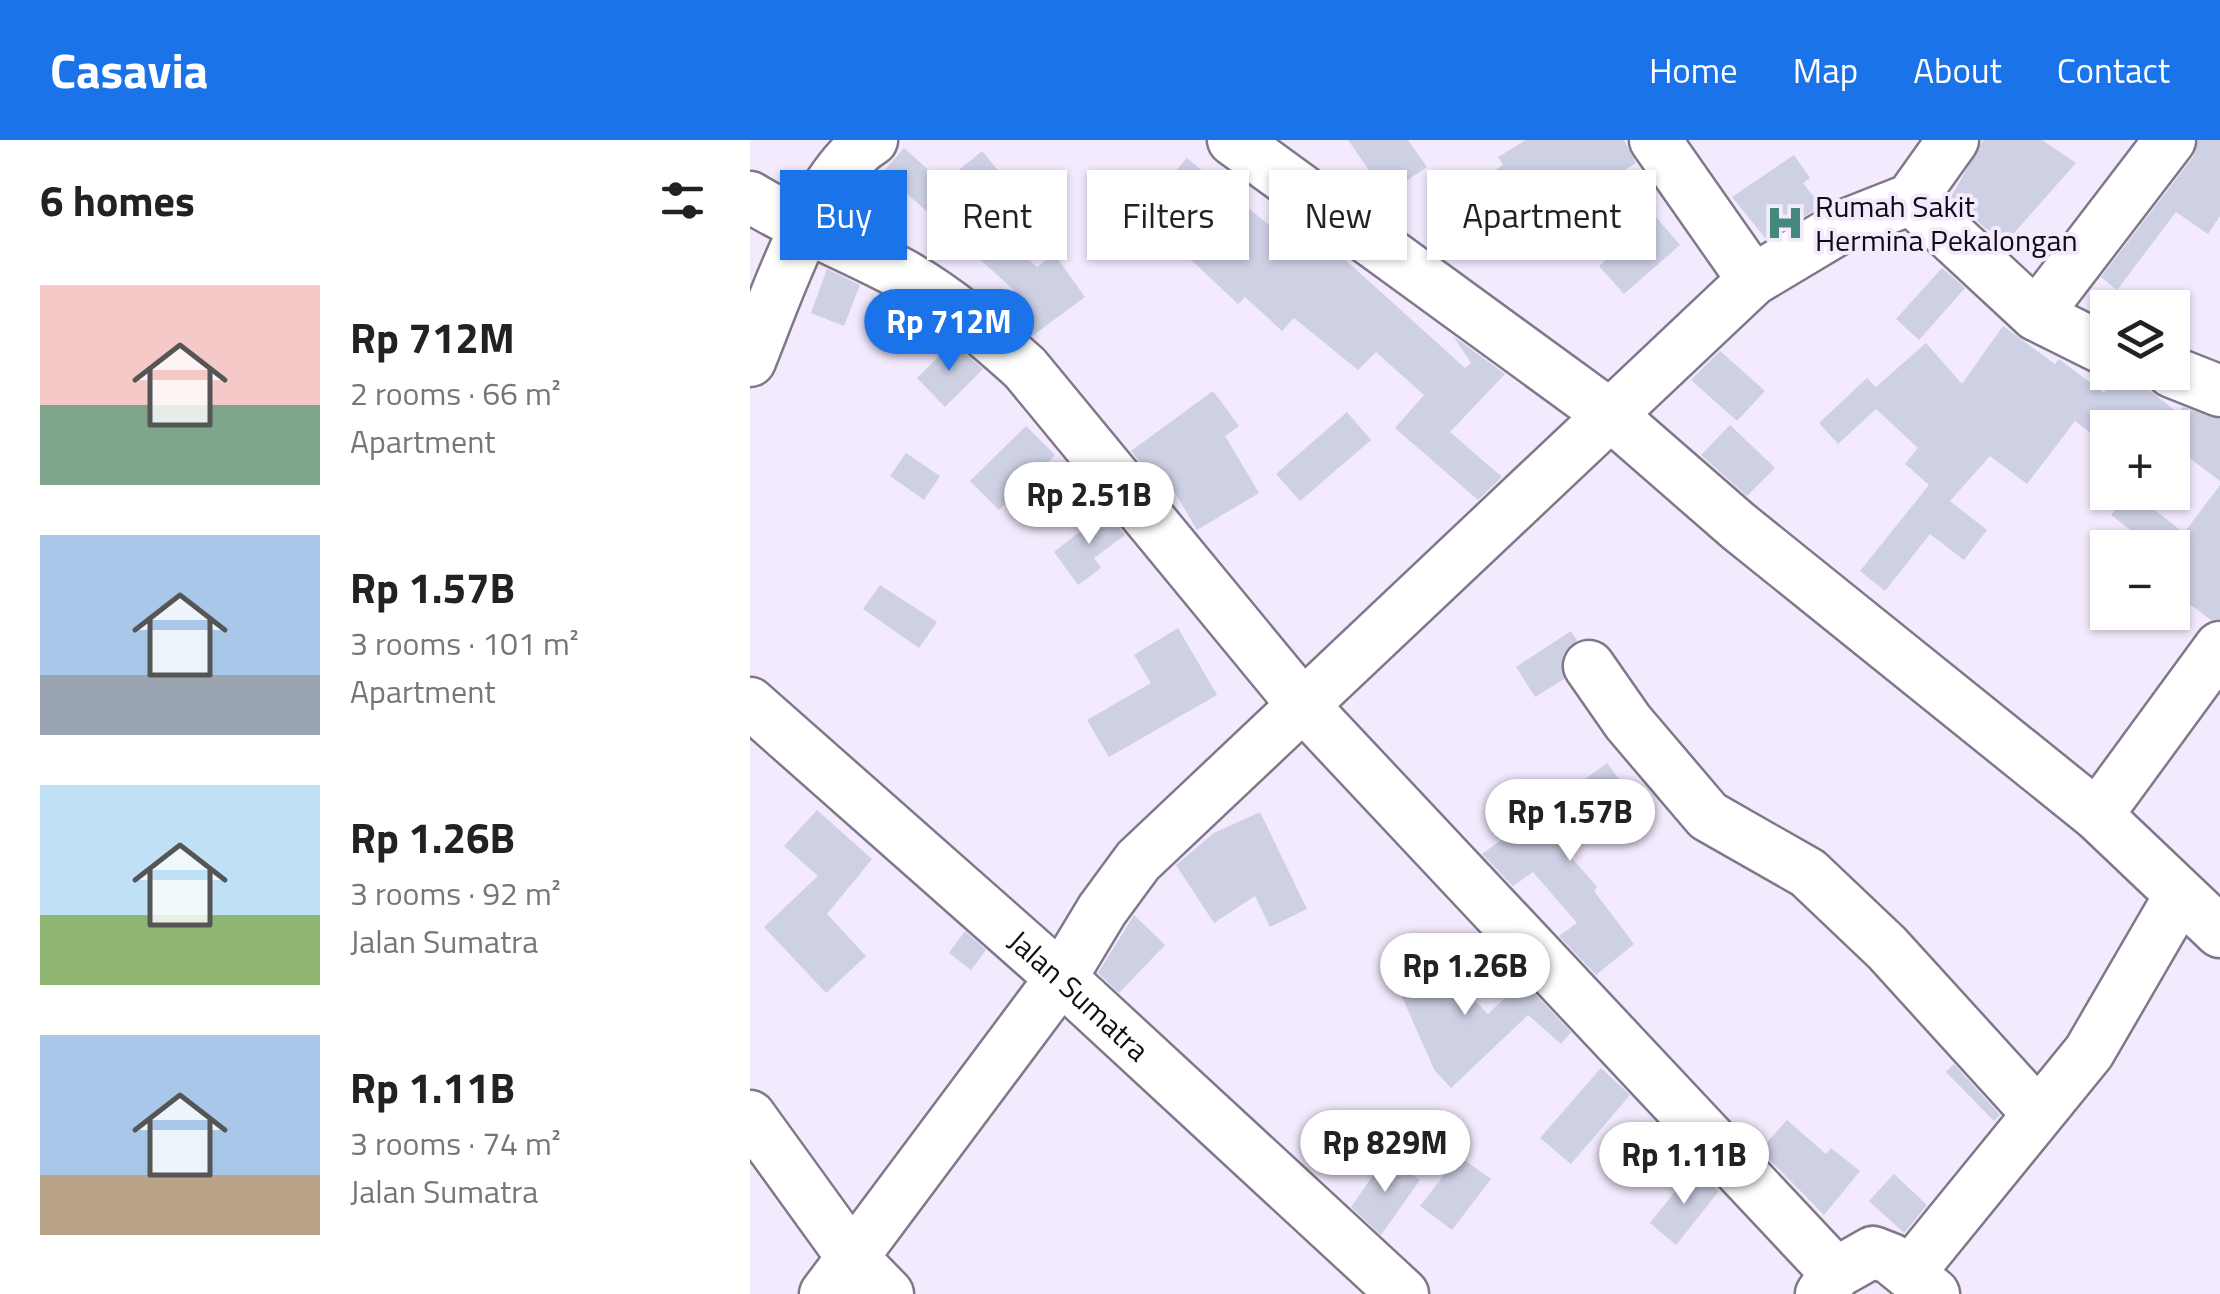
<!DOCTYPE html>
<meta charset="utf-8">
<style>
:root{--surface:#fff;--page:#f6f6f6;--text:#222;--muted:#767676;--accent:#1a73e8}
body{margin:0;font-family:"Titillium Web",sans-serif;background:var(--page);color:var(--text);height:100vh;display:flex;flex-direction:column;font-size:38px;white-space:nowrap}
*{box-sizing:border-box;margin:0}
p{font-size:32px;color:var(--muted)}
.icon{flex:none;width:55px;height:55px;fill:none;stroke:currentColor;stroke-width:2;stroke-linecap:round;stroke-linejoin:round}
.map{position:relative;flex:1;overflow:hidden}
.panel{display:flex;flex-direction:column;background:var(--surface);width:750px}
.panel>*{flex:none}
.banner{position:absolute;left:30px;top:30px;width:950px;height:90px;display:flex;gap:20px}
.tools{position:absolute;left:1340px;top:150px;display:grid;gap:20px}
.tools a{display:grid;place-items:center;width:100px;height:100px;border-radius:0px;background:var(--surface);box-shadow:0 2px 8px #0004;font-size:50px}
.price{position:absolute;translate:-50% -85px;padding:0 22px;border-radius:35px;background:#fff;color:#222;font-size:32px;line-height:65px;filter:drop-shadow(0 2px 5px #0008)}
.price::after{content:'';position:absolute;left:50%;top:60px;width:30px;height:22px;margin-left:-15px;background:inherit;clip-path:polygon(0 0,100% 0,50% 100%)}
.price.active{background:var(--accent);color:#fff}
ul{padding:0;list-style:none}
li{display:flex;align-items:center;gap:30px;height:250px;padding:0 40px}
li span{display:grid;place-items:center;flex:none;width:280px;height:200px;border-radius:0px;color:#555}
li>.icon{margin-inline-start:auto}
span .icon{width:120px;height:120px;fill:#fffc;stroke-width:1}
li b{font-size:42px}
h2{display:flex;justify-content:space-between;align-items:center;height:120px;padding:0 40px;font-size:42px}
.tag{padding:0 35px;border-radius:0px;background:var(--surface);box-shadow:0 2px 8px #0004;font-size:35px;line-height:90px}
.tag.active{background:var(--accent);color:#fff}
header{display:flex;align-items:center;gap:60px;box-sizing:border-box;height:140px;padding:0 50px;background:var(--accent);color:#fff}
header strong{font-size:48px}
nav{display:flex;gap:55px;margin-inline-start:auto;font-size:35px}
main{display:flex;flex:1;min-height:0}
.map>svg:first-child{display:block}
.building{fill:#ced0e4}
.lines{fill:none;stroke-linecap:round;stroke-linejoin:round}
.minor-casing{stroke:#80788a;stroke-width:55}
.minor{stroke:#fff;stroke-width:50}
.labels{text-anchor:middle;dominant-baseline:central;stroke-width:8;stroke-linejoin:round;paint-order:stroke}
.poi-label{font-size:30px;fill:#0f0c13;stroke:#f3eafe;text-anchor:start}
.street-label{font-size:30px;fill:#0f0c13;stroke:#f3eafe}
</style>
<header>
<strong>Casavia</strong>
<nav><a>Home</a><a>Map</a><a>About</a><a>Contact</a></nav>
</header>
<main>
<section class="panel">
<h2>6 homes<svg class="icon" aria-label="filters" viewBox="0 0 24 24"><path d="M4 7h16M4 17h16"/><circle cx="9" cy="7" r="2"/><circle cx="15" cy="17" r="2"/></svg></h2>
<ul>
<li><span style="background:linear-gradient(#f6c9c9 60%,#7fa58c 0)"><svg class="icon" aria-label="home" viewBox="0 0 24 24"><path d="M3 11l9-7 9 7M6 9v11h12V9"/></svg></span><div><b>Rp 712M</b><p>2 rooms · 66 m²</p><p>Apartment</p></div></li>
<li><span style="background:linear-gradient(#a9c7e8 70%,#9aa5b1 0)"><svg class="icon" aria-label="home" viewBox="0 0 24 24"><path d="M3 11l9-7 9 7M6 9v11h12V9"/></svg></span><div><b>Rp 1.57B</b><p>3 rooms · 101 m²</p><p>Apartment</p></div></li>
<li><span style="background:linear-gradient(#bfe0f5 65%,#8fb573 0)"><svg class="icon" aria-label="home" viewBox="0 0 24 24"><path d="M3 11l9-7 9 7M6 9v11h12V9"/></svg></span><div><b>Rp 1.26B</b><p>3 rooms · 92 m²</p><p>Jalan Sumatra</p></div></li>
<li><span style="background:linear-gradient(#a9c7e8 70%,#b9a48a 0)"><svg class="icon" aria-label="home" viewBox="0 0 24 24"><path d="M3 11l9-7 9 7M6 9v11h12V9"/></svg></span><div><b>Rp 1.11B</b><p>3 rooms · 74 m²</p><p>Jalan Sumatra</p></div></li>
</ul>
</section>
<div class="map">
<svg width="1470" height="1154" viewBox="0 0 1470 1154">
<rect width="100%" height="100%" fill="#f3eafe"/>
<g class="building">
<path d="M 598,0 L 658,0 L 677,27 L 620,65 L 600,43 L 619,30 Z"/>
<path d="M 776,0 L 874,0 L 886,23 L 790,83 L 771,54 L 704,98 L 685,69 L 753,25 L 748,17 Z"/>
<path d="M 1233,0 L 1292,0 L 1326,23 L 1257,101 L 1235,88 L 1201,57 Z"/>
<path d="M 1448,0 L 1470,0 L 1470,76 L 1458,94 L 1426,72 L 1367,150 L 1351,137 L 1443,17 Z"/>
<path d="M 154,8 L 193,43 L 232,11 L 270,57 L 238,84 L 287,127 L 304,114 L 335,157 L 282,196 L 246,165 L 265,151 L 133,32 Z"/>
<path d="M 1044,15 L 1060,38 L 1053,43 L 1071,66 L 1016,99 L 982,57 Z"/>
<path d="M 437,18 L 525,90 L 537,76 L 572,106 L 580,106 L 715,228 L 721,223 L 703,196 L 755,234 L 700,292 L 752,337 L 728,360 L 645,288 L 674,255 L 626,212 L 608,230 L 544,178 L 532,191 L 495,157 L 488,164 L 424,104 L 420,110 L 384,79 Z"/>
<path d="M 906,77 L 930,105 L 874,154 L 849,126 Z"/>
<path d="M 1192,128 L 1215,148 L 1169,200 L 1146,179 Z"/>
<path d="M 77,129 L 110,145 L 94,186 L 61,173 Z"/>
<path d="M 1253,186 L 1305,224 L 1309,219 L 1354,253 L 1365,238 L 1377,232 L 1428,273 L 1433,267 L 1470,279 L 1470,341 L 1422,305 L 1422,288 L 1358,288 L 1356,305 L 1325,281 L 1277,344 L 1240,316 L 1200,361 L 1237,390 L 1214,420 L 1180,394 L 1135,451 L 1110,431 L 1179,345 L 1155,324 L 1168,308 L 1126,269 L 1088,304 L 1069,283 L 1117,238 L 1126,247 L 1176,203 L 1212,244 Z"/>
<path d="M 202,203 L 233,229 L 195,267 L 167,238 Z"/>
<path d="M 970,211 L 1015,251 L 987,281 L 941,240 Z"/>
<path d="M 463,251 L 489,286 L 475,296 L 509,353 L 447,390 L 417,339 L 408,345 L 381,311 Z"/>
<path d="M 597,272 L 621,300 L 550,361 L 526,334 Z"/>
<path d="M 980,285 L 1025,328 L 997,356 L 951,315 Z"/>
<path d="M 276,286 L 305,315 L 249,370 L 220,341 Z"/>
<path d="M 156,313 L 190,336 L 174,360 L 140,336 Z"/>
<path d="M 1470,345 L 1470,479 L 1461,480 L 1422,451 L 1422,408 L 1404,408 L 1361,375 L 1382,352 L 1434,393 Z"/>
<path d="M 356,371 L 375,395 L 344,418 L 351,428 L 328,445 L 304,412 Z"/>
<path d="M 130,445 L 187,482 L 169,508 L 113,469 Z"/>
<path d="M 428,488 L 467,555 L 359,617 L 337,580 L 401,543 L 384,515 Z"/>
<path d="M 821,491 L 827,501 L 813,515 L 814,539 L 785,557 L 766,527 Z"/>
<path d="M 857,623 L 884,659 L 814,709 L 847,747 L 844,751 L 884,804 L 846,835 L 809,796 L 827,783 L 783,732 L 763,746 L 732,714 Z"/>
<path d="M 67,670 L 122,719 L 77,774 L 116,816 L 76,853 L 14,787 L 68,736 L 34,706 Z"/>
<path d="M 510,672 L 557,769 L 520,787 L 505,756 L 464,783 L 426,725 L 464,693 Z"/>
<path d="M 384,775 L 415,805 L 369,853 L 348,833 Z"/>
<path d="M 215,791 L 236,810 L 221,830 L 199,813 Z"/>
<path d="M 679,813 L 738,874 L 773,841 L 821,892 L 811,904 L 778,875 L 701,948 L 685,931 L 644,839 Z"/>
<path d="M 1204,924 L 1250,975 L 1244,981 L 1196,932 Z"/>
<path d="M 851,928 L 880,955 L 821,1024 L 790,998 Z"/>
<path d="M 1037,980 L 1076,1014 L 1081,1008 L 1110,1031 L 1074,1075 L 1010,1010 Z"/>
<path d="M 709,1016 L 741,1039 L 702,1090 L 670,1066 Z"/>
<path d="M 636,1017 L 670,1040 L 631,1095 L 601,1067 Z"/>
<path d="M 943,1029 L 969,1051 L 926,1105 L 900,1083 Z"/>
<path d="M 1144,1034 L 1177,1065 L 1154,1093 L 1119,1061 Z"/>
</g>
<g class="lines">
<g class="minor-casing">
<g id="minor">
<path d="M 483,0 L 863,277 L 988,386 L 1347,675 L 1470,792"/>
<path d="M 905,0 L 1003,140"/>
<path d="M 0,57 C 49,87 102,107 152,134 C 198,160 237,194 275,228 L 552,564 L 1086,1133"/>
<path d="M 1161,59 L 1286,175 L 1358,211"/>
<path d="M 1286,175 L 1420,0"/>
<path d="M 0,221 C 25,160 65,35 122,0"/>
<path d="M 1422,232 L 1470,251"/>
<path d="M 839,526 L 878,582 L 958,676 L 1058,733 L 1137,808 L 1288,974"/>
<path id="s1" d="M 0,563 L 311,838 L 653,1154"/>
<path d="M 1347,675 L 1470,507"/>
<path d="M 0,976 L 102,1117 L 138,1154"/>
<path d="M 1159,1133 L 1339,912 L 1429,757"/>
<path d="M 75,1154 L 311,838 L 352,770 L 388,721 L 1003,140 L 1095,85 L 1161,59 L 1203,0"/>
<path d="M 1071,1154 L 1086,1133 L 1123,1112 L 1141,1119 L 1184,1154"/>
</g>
</g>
<use href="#minor" class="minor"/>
</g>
<defs>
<g id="hospital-bare" transform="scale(3)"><path d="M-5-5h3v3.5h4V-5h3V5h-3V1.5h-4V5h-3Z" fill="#45897c" stroke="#f3eafe" stroke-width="2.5" paint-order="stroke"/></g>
</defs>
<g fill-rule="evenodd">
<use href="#hospital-bare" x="1035" y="83"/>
</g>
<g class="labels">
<g class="poi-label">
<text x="1065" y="66">Rumah Sakit<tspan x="1065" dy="34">Hermina Pekalongan</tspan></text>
</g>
<g class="street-label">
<text stroke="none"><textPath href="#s1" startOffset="440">Jalan Sumatra</textPath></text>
</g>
</g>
</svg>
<div class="tools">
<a><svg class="icon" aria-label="layers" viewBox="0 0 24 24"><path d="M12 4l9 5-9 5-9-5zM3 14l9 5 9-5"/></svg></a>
<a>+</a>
<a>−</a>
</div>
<b class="price active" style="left:199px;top:234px">Rp 712M</b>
<b class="price" style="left:339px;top:407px">Rp 2.51B</b>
<b class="price" style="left:820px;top:724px">Rp 1.57B</b>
<b class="price" style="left:715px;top:878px">Rp 1.26B</b>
<b class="price" style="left:635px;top:1055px">Rp 829M</b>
<b class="price" style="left:934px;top:1067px">Rp 1.11B</b>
<div class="banner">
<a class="tag active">Buy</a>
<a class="tag">Rent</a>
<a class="tag">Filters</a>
<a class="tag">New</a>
<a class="tag">Apartment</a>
</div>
</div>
</main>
